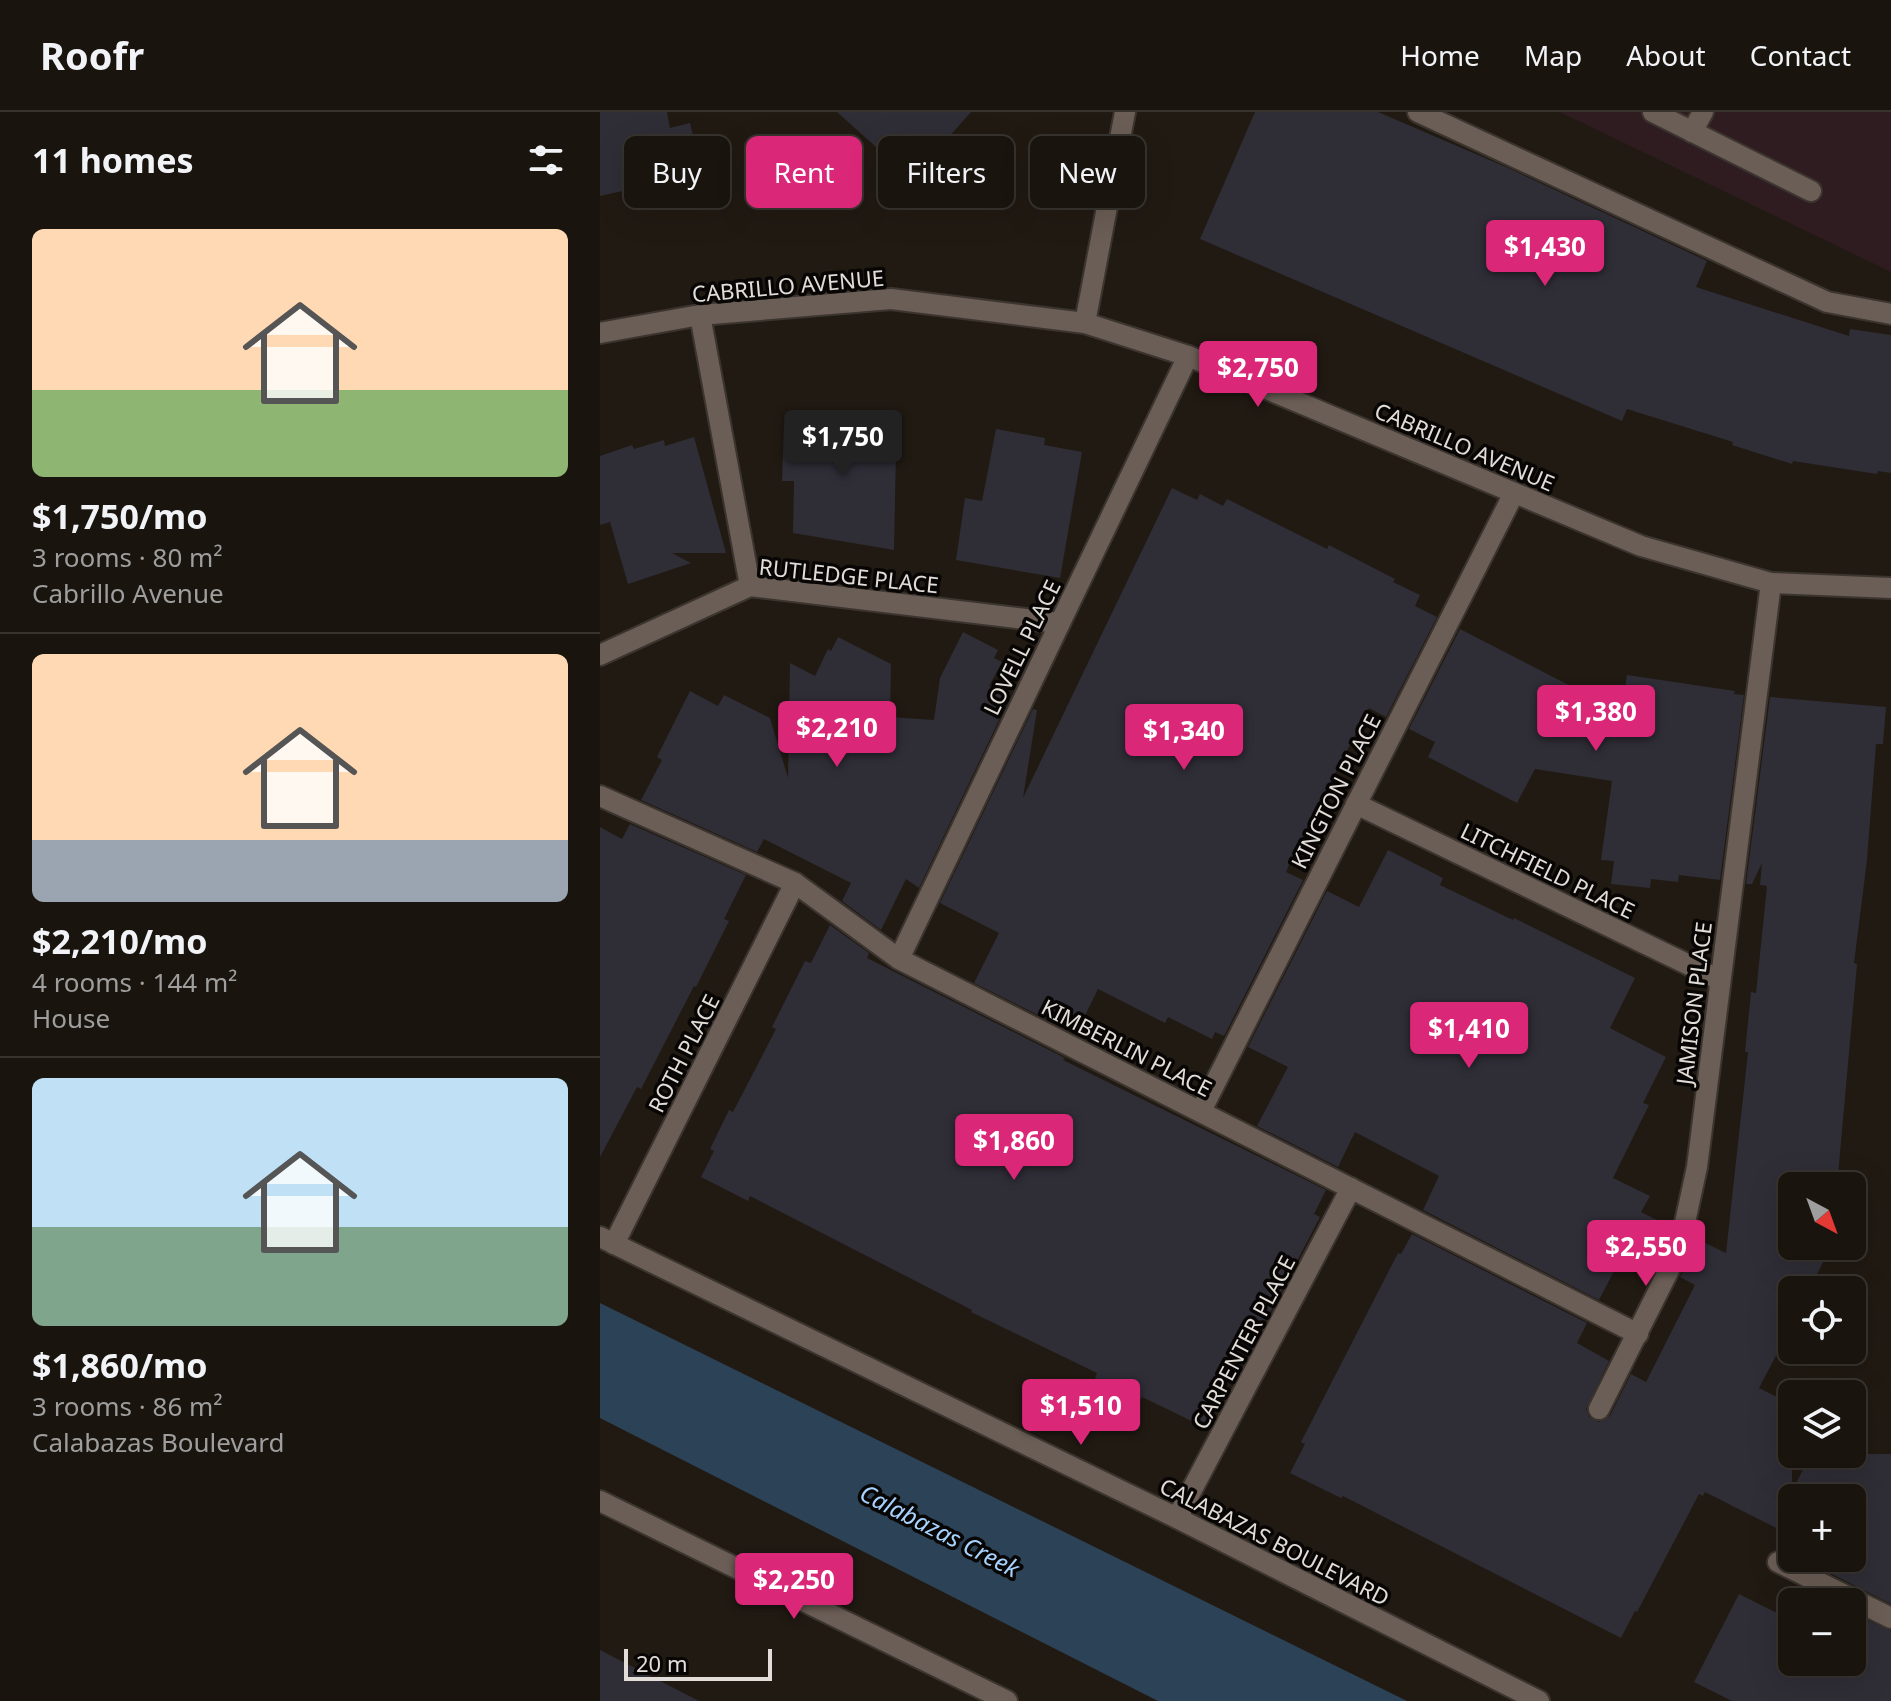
<!DOCTYPE html>
<meta charset="utf-8">
<style>
:root{--surface:#19140e;--page:#221d17;--text:#f1f3f6;--muted:#9f9e9e;--line:#37332e;--accent:#db2777}
body{margin:0;font-family:"Noto Sans",sans-serif;background:var(--page);color:var(--text);height:100vh;display:flex;flex-direction:column;font-size:30px;white-space:nowrap}
*{box-sizing:border-box;margin:0}
p{font-size:26px;color:var(--muted)}
.icon{flex:none;width:44px;height:44px;fill:none;stroke:currentColor;stroke-width:2;stroke-linecap:round;stroke-linejoin:round}
.map{position:relative;flex:1;overflow:hidden}
.details{display:flex;flex-direction:column;background:var(--surface);width:600px}
.details>*{flex:none}
.hud{position:absolute;left:24px;top:24px;width:760px;height:72px;display:flex;gap:16px}
.needle{width:52px;rotate:139deg}
.controls{position:absolute;left:1178px;top:1060px;display:grid;gap:16px}
.controls a{display:grid;place-items:center;width:88px;height:88px;border-radius:12px;background:var(--surface);box-shadow:0 8px 32px #0002,0 0 0 2px var(--line);font-size:40px}
.scale{position:absolute;left:24px;bottom:20px;width:148px;box-sizing:border-box;padding-left:8px;border:4px solid #e2ddd8;border-top:0;font-size:22px;line-height:28px;white-space:nowrap;color:#e2ddd8;-webkit-text-stroke:6px #080604;paint-order:stroke}
.price{position:absolute;translate:-50% -68px;padding:0 18px;border-radius:8px;background:var(--accent);color:#fff;font-size:26px;line-height:52px;filter:drop-shadow(0 2px 4px #0008)}
.price::after{content:'';position:absolute;left:50%;top:48px;width:24px;height:18px;margin-left:-12px;background:inherit;clip-path:polygon(0 0,100% 0,50% 100%)}
.price.active{background:#222;color:#fff}
ul{padding:0;list-style:none}
li{display:grid;align-content:center;gap:16px;height:424px;padding:0 32px}
li+li{border-top:2px solid var(--line)}
li span{display:grid;place-items:center;height:248px;border-radius:12px;color:#555}
li>.icon{margin-inline-start:auto}
span .icon{width:144px;height:144px;fill:#fffc;stroke-width:1}
li b{font-size:34px}
h2{display:flex;justify-content:space-between;align-items:center;height:96px;padding:0 32px;font-size:34px}
.pill{padding:0 28px;border-radius:12px;background:var(--surface);box-shadow:0 8px 32px #0002,0 0 0 2px var(--line);font-size:28px;line-height:72px}
.pill.active{background:var(--accent);color:#fff}
header{display:flex;align-items:center;gap:48px;box-sizing:border-box;height:112px;padding:0 40px;background:var(--surface);border-bottom:2px solid var(--line)}
header strong{font-size:38px}
nav{display:flex;gap:44px;margin-inline-start:auto;font-size:28px}
main{display:flex;flex:1;min-height:0}
.map>svg:first-child{display:block}
.education{fill:#2f1c20}
.water{fill:#2c4257}
.building{fill:#2f2d36}
.lines{fill:none;stroke-linecap:round;stroke-linejoin:round}
.service-casing{stroke:#3c352f;stroke-width:24}
.minor-casing{stroke:#3c352f;stroke-width:24}
.tertiary-casing{stroke:#3c352f;stroke-width:24}
.service{stroke:#6b5e56;stroke-width:20}
.minor{stroke:#6b5e56;stroke-width:20}
.tertiary{stroke:#6b5e56;stroke-width:20}
.labels{text-anchor:middle;dominant-baseline:central;stroke-width:7;stroke-linejoin:round;paint-order:stroke}
.street-label{font-size:22px;fill:#e2ddd8;stroke:#080604}
.water-label{font-size:24px;font-style:italic;fill:#a7d2fe;stroke:#080604}
</style>
<header>
<strong>Roofr</strong>
<nav><a>Home</a><a>Map</a><a>About</a><a>Contact</a></nav>
</header>
<main>
<section class="details">
<h2>11 homes<svg class="icon" aria-label="filters" viewBox="0 0 24 24"><path d="M4 7h16M4 17h16"/><circle cx="9" cy="7" r="2"/><circle cx="15" cy="17" r="2"/></svg></h2>
<ul>
<li><span style="background:linear-gradient(#ffd9b3 65%,#8fb573 0)"><svg class="icon" aria-label="home" viewBox="0 0 24 24"><path d="M3 11l9-7 9 7M6 9v11h12V9"/></svg></span><div><b>$1,750/mo</b><p>3 rooms · 80 m²</p><p>Cabrillo Avenue</p></div></li>
<li><span style="background:linear-gradient(#ffd9b3 75%,#9aa5b1 0)"><svg class="icon" aria-label="home" viewBox="0 0 24 24"><path d="M3 11l9-7 9 7M6 9v11h12V9"/></svg></span><div><b>$2,210/mo</b><p>4 rooms · 144 m²</p><p>House</p></div></li>
<li><span style="background:linear-gradient(#bfe0f5 60%,#7fa58c 0)"><svg class="icon" aria-label="home" viewBox="0 0 24 24"><path d="M3 11l9-7 9 7M6 9v11h12V9"/></svg></span><div><b>$1,860/mo</b><p>3 rooms · 86 m²</p><p>Calabazas Boulevard</p></div></li>
</ul>
</section>
<div class="map">
<svg width="1291" height="1589" viewBox="0 0 1291 1589">
<rect width="100%" height="100%" fill="#211a13"/>
<path class="education" d="M 960,0 L 1291,0 L 1291,160 Z"/>
<path class="water" d="M 0,1191 L 807,1589 L 558,1589 L 0,1306 Z"/>
<g class="building">
<path d="M 0,0 L 67,0 L 70,16 L 90,11 L 101,58 L 80,64 L 82,71 L 29,85 L 27,78 L 0,84 Z"/>
<path d="M 237,0 L 371,0 L 315,63 L 298,48 L 295,52 Z"/>
<path d="M 655,0 L 778,0 L 906,55 L 1107,149 L 1096,175 L 1249,224 L 1250,217 L 1291,223 L 1291,361 L 1278,359 L 1277,362 L 1193,349 L 1192,352 L 1132,333 L 1133,330 L 1027,297 L 1022,309 L 600,127 Z"/>
<path d="M 236,300 L 289,302 L 289,337 L 296,338 L 294,438 L 193,421 L 194,369 L 182,369 L 184,312 L 216,310 L 216,306 L 236,307 Z"/>
<path d="M 396,317 L 445,326 L 444,333 L 482,340 L 460,466 L 356,448 L 365,386 L 382,389 Z"/>
<path d="M 94,325 L 126,441 L 72,441 L 91,451 L 28,472 L 10,410 L 0,413 L 0,344 L 32,333 L 34,337 L 64,328 L 65,334 Z"/>
<path d="M 572,376 L 597,388 L 600,382 L 623,394 L 627,387 L 727,437 L 729,433 L 795,467 L 793,470 L 820,483 L 815,494 L 837,505 L 786,605 L 769,596 L 694,741 L 686,760 L 703,768 L 624,924 L 615,920 L 612,927 L 568,905 L 565,911 L 498,877 L 476,922 L 374,871 L 399,821 L 340,791 L 433,597 L 437,598 L 423,686 Z"/>
<path d="M 860,517 L 1021,600 L 1027,563 L 1135,579 L 1134,582 L 1144,583 L 1120,768 L 1079,763 L 1078,770 L 1051,767 L 1050,776 L 1011,772 L 1014,749 L 1001,748 L 1012,669 L 935,657 L 917,691 L 828,645 L 835,630 L 809,617 Z"/>
<path d="M 363,520 L 398,538 L 394,546 L 402,550 L 389,574 L 410,585 L 319,776 L 306,767 L 281,818 L 242,789 L 251,771 L 164,727 L 157,740 L 41,688 L 62,648 L 57,645 L 90,579 L 118,594 L 124,583 L 170,606 L 188,666 L 190,551 L 215,564 L 228,537 L 231,539 L 238,525 L 291,552 L 290,605 L 334,608 L 340,566 Z"/>
<path d="M 1170,585 L 1286,595 L 1283,632 L 1276,632 L 1267,748 L 1254,851 L 1257,852 L 1237,1074 L 1192,1074 L 1192,1134 L 1231,1135 L 1209,1178 L 1192,1178 L 1192,1213 L 1159,1276 L 1192,1293 L 1192,1379 L 1211,1342 L 1291,1342 L 1291,1492 L 1216,1454 L 1220,1446 L 1252,1446 L 1252,1386 L 1192,1386 L 1192,1424 L 1105,1380 L 1103,1384 L 1099,1382 L 1037,1500 L 1035,1499 L 1021,1526 L 743,1384 L 741,1386 L 690,1361 L 705,1332 L 701,1330 L 798,1141 L 801,1142 L 812,1122 L 987,1211 L 977,1231 L 1009,1249 L 986,1297 L 989,1305 L 999,1310 L 1010,1304 L 1031,1262 L 1046,1270 L 1095,1173 L 1080,1165 L 1091,1144 L 1095,1126 L 1126,1141 L 1148,940 L 1145,940 L 1151,880 L 1156,881 L 1167,774 L 1160,773 L 1162,751 L 1152,772 L 1146,772 Z"/>
<path d="M 30,712 L 146,763 L 124,807 L 129,809 L 96,875 L 94,874 L 41,977 L 37,975 L 0,1045 L 0,715 L 22,727 Z"/>
<path d="M 788,738 L 843,766 L 840,773 L 913,808 L 914,806 L 1035,866 L 1010,916 L 1066,945 L 1043,991 L 1049,993 L 1013,1066 L 1050,1084 L 1041,1100 L 1071,1115 L 1067,1134 L 1056,1154 L 1025,1138 L 999,1188 L 823,1098 L 839,1064 L 755,1020 L 738,1055 L 657,1014 L 688,955 L 648,935 L 727,779 L 759,795 Z"/>
<path d="M 230,813 L 269,841 L 267,846 L 465,946 L 463,948 L 726,1078 L 714,1102 L 720,1105 L 687,1168 L 632,1272 L 627,1270 L 604,1315 L 542,1285 L 540,1288 L 495,1266 L 497,1261 L 371,1200 L 372,1198 L 150,1084 L 148,1089 L 101,1065 L 114,1039 L 110,1037 L 129,998 L 133,1000 L 176,917 L 172,915 L 205,849 L 211,851 Z"/>
<path d="M 1204,1477 L 1229,1490 L 1197,1490 Z"/>
<path d="M 1139,1482 L 1189,1507 L 1192,1501 L 1192,1550 L 1252,1550 L 1252,1501 L 1291,1519 L 1291,1589 L 1132,1589 L 1094,1570 Z"/>
<path d="M 0,1538 L 99,1589 L 0,1589 Z"/>
</g>
<g class="lines">
<g class="service-casing">
<g id="service">
<path d="M 818,0 L 1227,190 L 1291,202"/>
<path d="M 1053,0 L 1211,79"/>
<path d="M 1092,20 L 1103,0"/>
<path d="M 100,203 L 150,474"/>
<path d="M 0,543 L 150,474 L 459,511"/>
<path d="M 0,684 L 195,771 L 299,847 L 1038,1222"/>
<path d="M 756,692 L 1120,868"/>
<path d="M 299,847 L 588,244"/>
<path d="M 601,999 L 914,381"/>
<path d="M 14,1132 L 195,771"/>
<path d="M 999,1297 L 1079,1138 L 1097,1055 L 1171,471"/>
<path d="M 577,1406 L 751,1076"/>
<path d="M 1178,1450 L 1291,1506"/>
</g>
</g>
<g class="minor-casing">
<path id="minor" d="M 485,211 L 525,0"/>
</g>
<g class="tertiary-casing">
<g id="tertiary">
<path d="M 0,221 L 100,203 L 291,187 L 485,211 L 588,244 L 1041,434 L 1171,471 L 1291,476"/>
<path d="M 0,1125 L 577,1406 L 939,1589"/>
<path d="M 0,1389 L 407,1589"/>
</g>
</g>
<use href="#service" class="service"/>
<use href="#minor" class="minor"/>
<use href="#tertiary" class="tertiary"/>
</g>
<g class="labels">
<g class="street-label">
<text transform="translate(188 173) rotate(-5)">CABRILLO AVENUE</text>
<text transform="translate(865 334) rotate(23)">CABRILLO AVENUE</text>
<text transform="translate(249 463) rotate(6)">RUTLEDGE PLACE</text>
<text transform="translate(421 535) rotate(-64)">LOVELL PLACE</text>
<text transform="translate(735 679) rotate(-63)">KINGTON PLACE</text>
<text transform="translate(948 758) rotate(26)">LITCHFIELD PLACE</text>
<text transform="translate(1093 891) rotate(-83)">JAMISON PLACE</text>
<text transform="translate(527 935) rotate(27)">KIMBERLIN PLACE</text>
<text transform="translate(83 941) rotate(-63)">ROTH PLACE</text>
<text transform="translate(643 1230) rotate(-62)">CARPENTER PLACE</text>
<text transform="translate(675 1429) rotate(27)">CALABAZAS BOULEVARD</text>
</g>
<g class="water-label">
<text transform="translate(340 1418) rotate(27)">Calabazas Creek</text>
</g>
</g>
</svg>
<div class="controls">
<a><svg class="needle" viewBox="-14 -14 28 28"><path d="M0-13l5 13h-10z" fill="#e53935"/><path d="M0 13l5-13h-10z" fill="#9f9e9e"/></svg></a>
<a><svg class="icon" aria-label="locate" viewBox="0 0 24 24"><circle cx="12" cy="12" r="6"/><path d="M12 2v4M12 18v4M2 12h4M18 12h4"/></svg></a>
<a><svg class="icon" aria-label="layers" viewBox="0 0 24 24"><path d="M12 4l9 5-9 5-9-5zM3 14l9 5 9-5"/></svg></a>
<a>+</a>
<a>−</a>
</div>
<div class="scale">20 m</div>
<b class="price" style="left:945px;top:176px">$1,430</b>
<b class="price" style="left:658px;top:297px">$2,750</b>
<b class="price active" style="left:243px;top:366px">$1,750</b>
<b class="price" style="left:996px;top:641px">$1,380</b>
<b class="price" style="left:237px;top:657px">$2,210</b>
<b class="price" style="left:584px;top:660px">$1,340</b>
<b class="price" style="left:869px;top:958px">$1,410</b>
<b class="price" style="left:414px;top:1070px">$1,860</b>
<b class="price" style="left:1046px;top:1176px">$2,550</b>
<b class="price" style="left:481px;top:1335px">$1,510</b>
<b class="price" style="left:194px;top:1509px">$2,250</b>
<div class="hud">
<a class="pill">Buy</a>
<a class="pill active">Rent</a>
<a class="pill">Filters</a>
<a class="pill">New</a>
</div>
</div>
</main>
